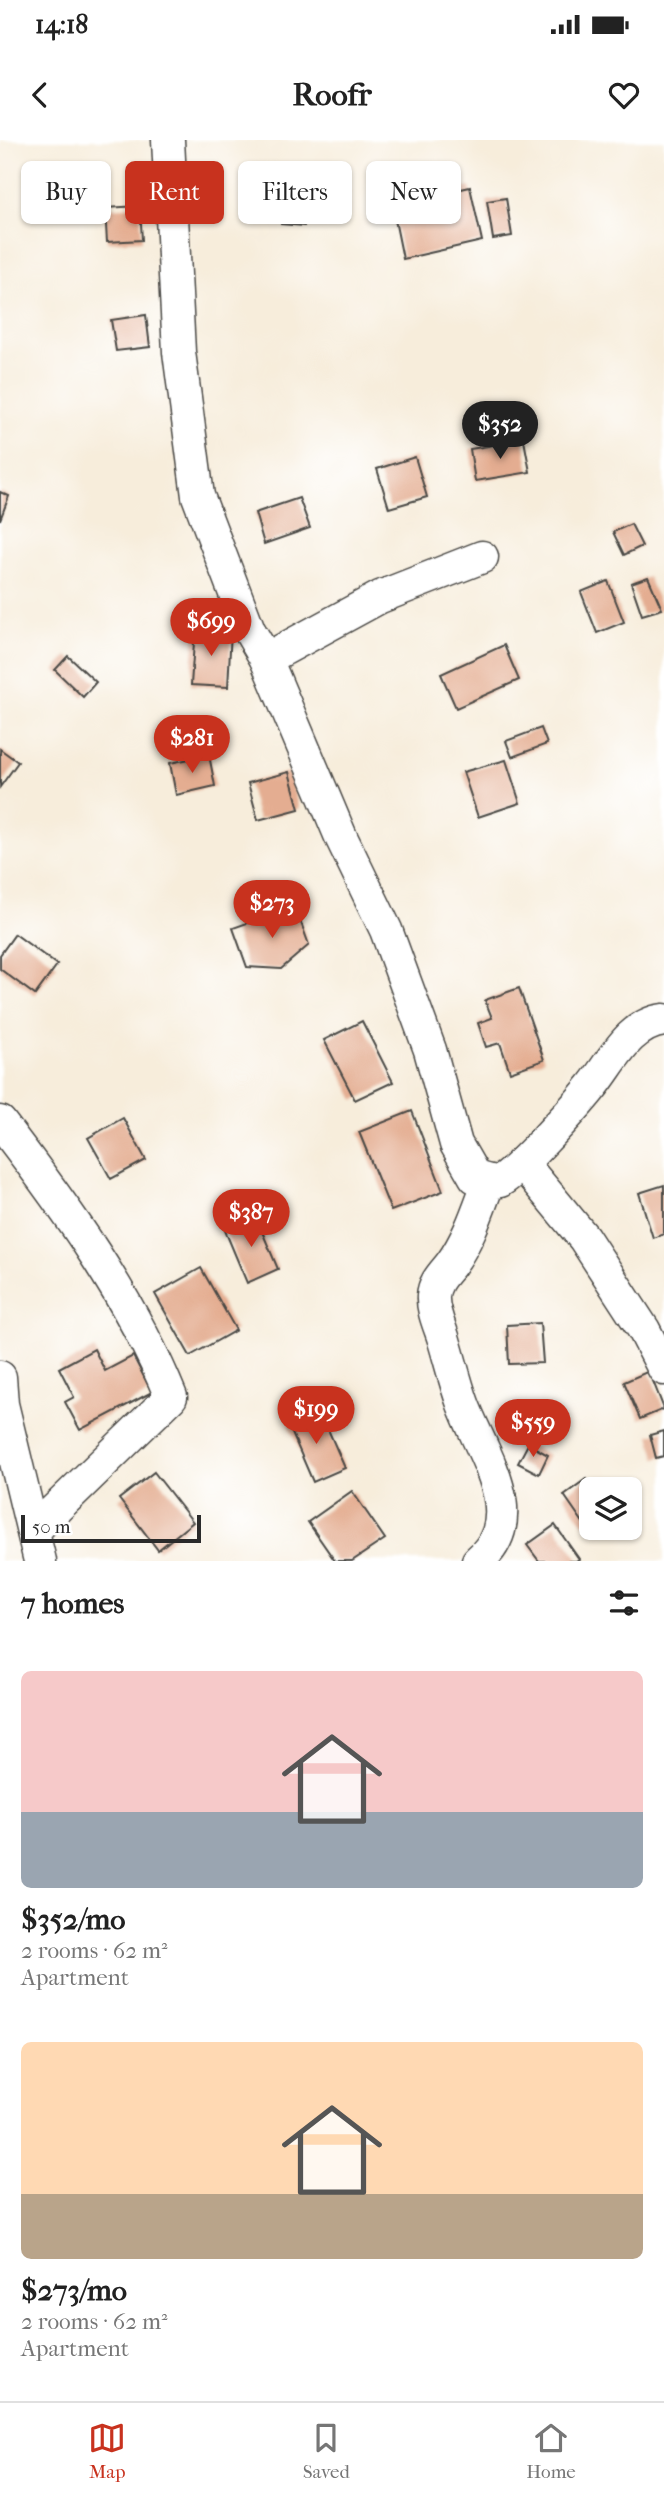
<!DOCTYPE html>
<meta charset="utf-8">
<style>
:root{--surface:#fff;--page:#f6f6f6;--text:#222;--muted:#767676;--line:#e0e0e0;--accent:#c8321e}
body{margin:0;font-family:"IM FELL French Canon",serif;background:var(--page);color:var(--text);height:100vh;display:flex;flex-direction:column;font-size:26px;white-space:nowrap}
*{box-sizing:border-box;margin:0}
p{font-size:23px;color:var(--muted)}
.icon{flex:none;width:38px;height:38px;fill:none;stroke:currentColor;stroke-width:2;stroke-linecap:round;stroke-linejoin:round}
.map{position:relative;height:1421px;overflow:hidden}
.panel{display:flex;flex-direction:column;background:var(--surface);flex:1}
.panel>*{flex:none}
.hud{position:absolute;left:21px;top:21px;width:623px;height:63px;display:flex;gap:14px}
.tools{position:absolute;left:579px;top:1337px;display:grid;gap:14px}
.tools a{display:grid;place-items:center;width:63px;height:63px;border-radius:10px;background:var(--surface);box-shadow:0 2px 5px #0004;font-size:35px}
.scale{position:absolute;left:21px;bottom:18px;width:180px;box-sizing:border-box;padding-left:7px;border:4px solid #2b2b2b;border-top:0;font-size:19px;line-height:24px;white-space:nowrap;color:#2b2b2b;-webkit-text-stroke:5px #fff;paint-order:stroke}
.price{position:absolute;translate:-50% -60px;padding:0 16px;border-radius:24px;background:var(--accent);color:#fff;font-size:23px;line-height:46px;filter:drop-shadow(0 2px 4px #0008)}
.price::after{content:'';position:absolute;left:50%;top:42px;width:21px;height:16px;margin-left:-10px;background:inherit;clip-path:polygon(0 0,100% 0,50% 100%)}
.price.on{background:#222;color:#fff}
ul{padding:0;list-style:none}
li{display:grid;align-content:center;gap:14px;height:371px;padding:0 21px}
li span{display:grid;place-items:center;height:217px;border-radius:10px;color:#555}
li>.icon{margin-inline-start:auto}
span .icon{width:126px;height:126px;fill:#fffc;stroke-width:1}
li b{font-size:30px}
h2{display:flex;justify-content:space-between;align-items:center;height:84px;padding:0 21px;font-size:30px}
.pill{padding:0 24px;border-radius:10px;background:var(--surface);box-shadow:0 2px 5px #0004;font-size:24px;line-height:63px}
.pill.on{background:var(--accent);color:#fff}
.status{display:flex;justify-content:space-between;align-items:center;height:49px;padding:0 35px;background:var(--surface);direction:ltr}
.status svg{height:19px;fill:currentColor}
header{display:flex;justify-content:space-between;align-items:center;height:91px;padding:0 21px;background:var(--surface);font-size:32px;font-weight:800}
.tab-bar{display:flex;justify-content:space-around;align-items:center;height:98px;border-top:2px solid var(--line);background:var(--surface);font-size:19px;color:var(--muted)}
.tab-bar a{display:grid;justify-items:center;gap:4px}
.tab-bar .on{color:var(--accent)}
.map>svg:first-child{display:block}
.building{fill:#e4ad91}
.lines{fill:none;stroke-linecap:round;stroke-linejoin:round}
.minor-casing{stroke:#4a4845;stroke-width:35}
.minor{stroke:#fff;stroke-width:32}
</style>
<div class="status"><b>14:18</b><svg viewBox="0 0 49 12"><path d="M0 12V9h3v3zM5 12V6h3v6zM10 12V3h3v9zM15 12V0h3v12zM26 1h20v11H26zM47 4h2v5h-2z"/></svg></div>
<header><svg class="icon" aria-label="back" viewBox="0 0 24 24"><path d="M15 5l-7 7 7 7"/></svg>Roofr<svg class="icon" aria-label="heart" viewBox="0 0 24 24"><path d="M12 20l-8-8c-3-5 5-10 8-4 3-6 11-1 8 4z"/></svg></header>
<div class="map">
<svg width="664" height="1421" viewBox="0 0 664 1421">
<rect width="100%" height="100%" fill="#fff"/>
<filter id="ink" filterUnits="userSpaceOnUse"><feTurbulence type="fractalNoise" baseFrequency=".0143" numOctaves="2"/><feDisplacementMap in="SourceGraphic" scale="14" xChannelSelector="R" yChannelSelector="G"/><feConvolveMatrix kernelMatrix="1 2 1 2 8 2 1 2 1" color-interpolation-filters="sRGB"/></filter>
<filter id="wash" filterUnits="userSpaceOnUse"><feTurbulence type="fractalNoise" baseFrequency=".00686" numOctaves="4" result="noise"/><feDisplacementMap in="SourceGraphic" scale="28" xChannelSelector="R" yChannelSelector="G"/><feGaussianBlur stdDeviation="1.57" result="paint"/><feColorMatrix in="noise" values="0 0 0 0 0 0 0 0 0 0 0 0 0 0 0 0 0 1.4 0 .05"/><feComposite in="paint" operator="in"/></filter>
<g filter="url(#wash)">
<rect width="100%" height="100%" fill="#f7eddb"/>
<g id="blocks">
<g class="building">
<path d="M 470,47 L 482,101 L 403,119 L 394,75 L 428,68 L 426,57 Z"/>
<path d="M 506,58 L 512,96 L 493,99 L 487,61 Z"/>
<path d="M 282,65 L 306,66 L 304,86 L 281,84 Z"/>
<path d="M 140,66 L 142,100 L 107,102 L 105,68 Z"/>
<path d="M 146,175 L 150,207 L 116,211 L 111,180 Z"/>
<path d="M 524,300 L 530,332 L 475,341 L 470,309 Z"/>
<path d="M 415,317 L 427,357 L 389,368 L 377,329 Z"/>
<path d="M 0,352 L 9,356 L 0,380 Z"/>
<path d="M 299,358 L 310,388 L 264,404 L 255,373 Z"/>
<path d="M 631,384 L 642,406 L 624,415 L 613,392 Z"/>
<path d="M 648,437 L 662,469 L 642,475 L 631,443 Z"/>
<path d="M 608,441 L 624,482 L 597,493 L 581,452 Z"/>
<path d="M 195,488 L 231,491 L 228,547 L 191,545 Z"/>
<path d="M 504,505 L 519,540 L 456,568 L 441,534 Z"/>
<path d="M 68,516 L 96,542 L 83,557 L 55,530 Z"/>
<path d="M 541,588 L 547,604 L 512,617 L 506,601 Z"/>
<path d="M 0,609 L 18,622 L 0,647 Z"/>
<path d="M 209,615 L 215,646 L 176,655 L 170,623 Z"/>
<path d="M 506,620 L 520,663 L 478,677 L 463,632 Z"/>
<path d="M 289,632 L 299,669 L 258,680 L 248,643 Z"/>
<path d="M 295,766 L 309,805 L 281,829 L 247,827 L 233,788 Z"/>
<path d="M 15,794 L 57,825 L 35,855 L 0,829 L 0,815 Z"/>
<path d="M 519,848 L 544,920 L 510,932 L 500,903 L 486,907 L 478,883 L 492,878 L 485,860 Z"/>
<path d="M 362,881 L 393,942 L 355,960 L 324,900 Z"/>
<path d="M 412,971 L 443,1051 L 391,1071 L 359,992 Z"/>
<path d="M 123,978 L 146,1020 L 111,1039 L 88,998 Z"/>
<path d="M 664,1045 L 664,1094 L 653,1098 L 639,1053 Z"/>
<path d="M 255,1075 L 278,1129 L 247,1143 L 224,1088 Z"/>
<path d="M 201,1128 L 236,1190 L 190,1216 L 155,1154 Z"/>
<path d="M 540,1183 L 543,1223 L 509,1224 L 507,1185 Z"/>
<path d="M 94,1209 L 105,1231 L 133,1216 L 152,1252 L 80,1290 L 65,1262 L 74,1257 L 59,1228 Z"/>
<path d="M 649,1231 L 664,1269 L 640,1279 L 624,1242 Z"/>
<path d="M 319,1269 L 345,1328 L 313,1342 L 288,1284 Z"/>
<path d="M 664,1291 L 664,1316 L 656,1318 L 650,1295 Z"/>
<path d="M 528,1304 L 548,1315 L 539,1334 L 518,1323 Z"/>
<path d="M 154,1332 L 193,1382 L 158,1410 L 119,1359 Z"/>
<path d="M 586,1339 L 593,1349 L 592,1379 L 584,1384 L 564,1355 Z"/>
<path d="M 352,1351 L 385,1399 L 352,1421 L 335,1421 L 308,1382 Z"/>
<path d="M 555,1385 L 579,1419 L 576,1421 L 539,1421 L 527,1405 Z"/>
</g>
</g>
</g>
<g filter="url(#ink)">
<use href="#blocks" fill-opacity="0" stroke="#4a4845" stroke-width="2"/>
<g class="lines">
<g class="minor-casing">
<g id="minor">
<path d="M 168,0 L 179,212 L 198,356 L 249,490 L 266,519 L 341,697 L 386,790 L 430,910 L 456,1004 L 475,1037 L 489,1041"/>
<path d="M 266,519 L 380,457 L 482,417"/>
<path d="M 0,982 C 66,1068 130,1156 171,1257 L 33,1391"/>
<path d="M 522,1023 L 584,1098 L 644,1190 L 664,1229"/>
<path d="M 0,1237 L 2,1264 L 40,1421"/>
<path d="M 478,1421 C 530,1377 481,1313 463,1264 C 455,1242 450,1220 443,1197 C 439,1185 432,1169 433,1156 C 434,1142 443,1134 451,1124 C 469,1099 478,1070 489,1041 C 492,1041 496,1042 500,1041 C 513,1037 579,963 591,948 C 612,923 628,884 664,880"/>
</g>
</g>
<use href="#minor" class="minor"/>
</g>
</g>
</svg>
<div class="tools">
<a><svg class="icon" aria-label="layers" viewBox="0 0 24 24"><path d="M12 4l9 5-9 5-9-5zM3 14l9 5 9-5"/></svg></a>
</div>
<div class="scale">50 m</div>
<b class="price on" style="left:500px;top:321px">$352</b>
<b class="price" style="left:211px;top:518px">$699</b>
<b class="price" style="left:192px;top:635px">$281</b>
<b class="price" style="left:272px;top:800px">$273</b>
<b class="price" style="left:251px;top:1109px">$387</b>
<b class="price" style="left:316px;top:1306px">$199</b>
<b class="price" style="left:533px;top:1319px">$559</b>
<div class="hud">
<a class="pill">Buy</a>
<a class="pill on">Rent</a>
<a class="pill">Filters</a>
<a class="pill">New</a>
</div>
</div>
<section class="panel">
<h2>7 homes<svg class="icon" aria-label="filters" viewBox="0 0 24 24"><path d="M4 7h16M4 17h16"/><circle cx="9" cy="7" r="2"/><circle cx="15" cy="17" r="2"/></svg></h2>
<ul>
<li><span style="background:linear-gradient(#f6c9c9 65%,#9aa5b1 0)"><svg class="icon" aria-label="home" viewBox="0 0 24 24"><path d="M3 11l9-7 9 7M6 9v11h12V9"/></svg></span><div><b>$352/mo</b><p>2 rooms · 62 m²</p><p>Apartment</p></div></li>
<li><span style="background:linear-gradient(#ffd9b3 70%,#b9a48a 0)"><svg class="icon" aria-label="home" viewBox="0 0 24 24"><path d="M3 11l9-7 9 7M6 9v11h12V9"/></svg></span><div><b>$273/mo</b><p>2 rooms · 62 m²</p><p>Apartment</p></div></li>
</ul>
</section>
<nav class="tab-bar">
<a class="on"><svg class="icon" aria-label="map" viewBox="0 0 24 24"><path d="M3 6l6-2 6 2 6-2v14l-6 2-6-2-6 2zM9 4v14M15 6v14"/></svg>Map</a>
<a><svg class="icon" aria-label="saved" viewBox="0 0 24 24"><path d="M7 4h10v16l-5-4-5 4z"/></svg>Saved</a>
<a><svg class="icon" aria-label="home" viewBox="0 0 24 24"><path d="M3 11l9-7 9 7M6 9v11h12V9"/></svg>Home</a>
</nav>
